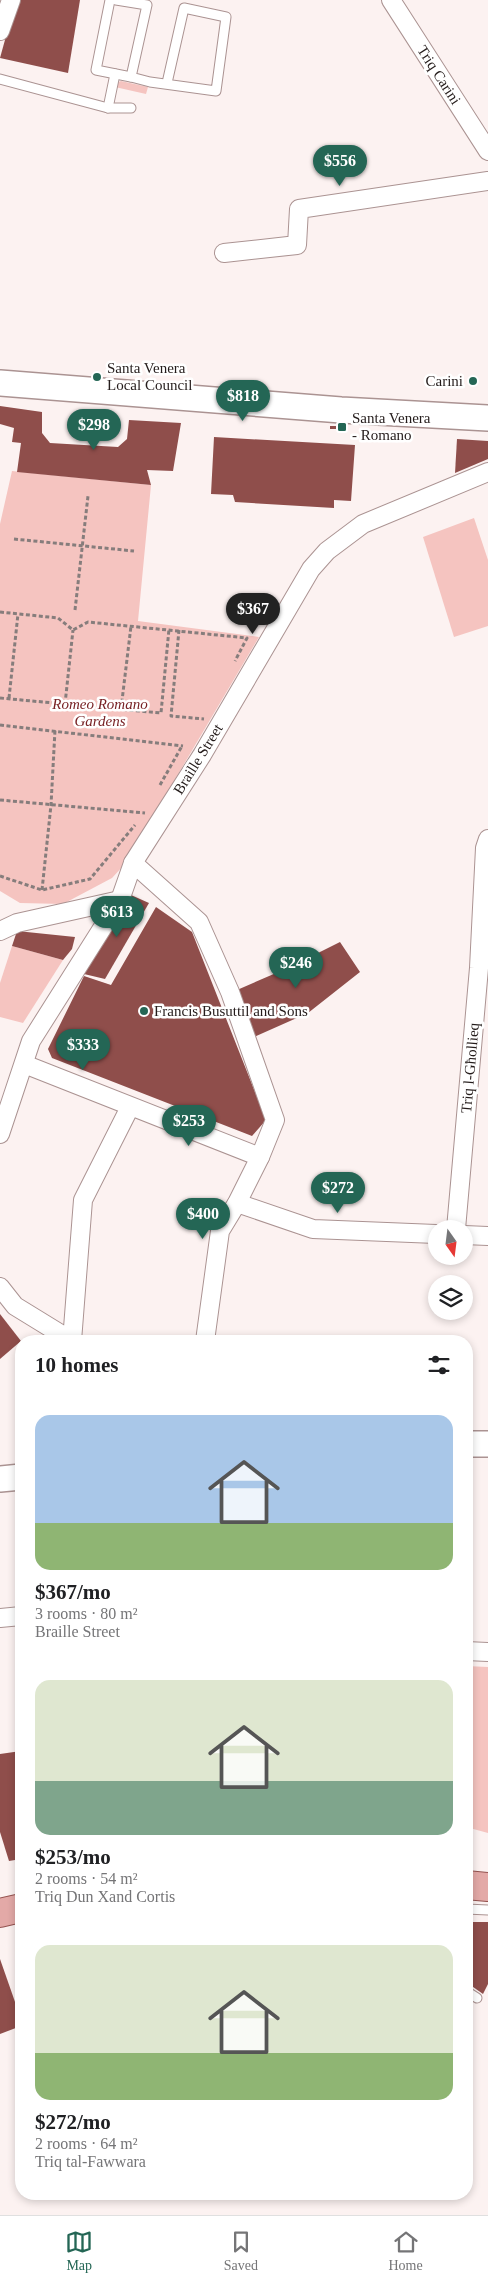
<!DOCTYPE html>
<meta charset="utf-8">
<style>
:root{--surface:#fff;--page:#f2f2f2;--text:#202124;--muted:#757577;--line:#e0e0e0;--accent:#246655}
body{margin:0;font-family:"Times New Roman",serif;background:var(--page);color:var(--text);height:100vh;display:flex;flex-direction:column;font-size:19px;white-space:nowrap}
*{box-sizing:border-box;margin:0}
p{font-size:16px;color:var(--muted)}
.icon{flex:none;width:28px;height:28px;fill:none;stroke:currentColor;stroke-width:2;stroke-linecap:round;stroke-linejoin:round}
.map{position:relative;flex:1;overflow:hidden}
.panel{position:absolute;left:15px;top:1335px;width:458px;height:865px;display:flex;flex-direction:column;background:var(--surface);border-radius:20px;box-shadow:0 2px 8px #0003}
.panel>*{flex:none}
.needle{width:32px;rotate:166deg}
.fabs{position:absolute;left:428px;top:1220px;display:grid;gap:10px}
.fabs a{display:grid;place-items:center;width:45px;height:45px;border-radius:50%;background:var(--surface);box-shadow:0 2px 8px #0003;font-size:25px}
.price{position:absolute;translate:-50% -42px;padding:0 11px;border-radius:18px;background:var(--accent);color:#fff;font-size:16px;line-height:32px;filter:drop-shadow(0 1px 2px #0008)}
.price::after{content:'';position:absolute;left:50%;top:30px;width:15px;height:11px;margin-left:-8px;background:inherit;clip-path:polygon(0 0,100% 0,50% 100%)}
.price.active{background:#222;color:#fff}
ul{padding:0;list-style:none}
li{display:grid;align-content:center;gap:10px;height:265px;padding:0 20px}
li span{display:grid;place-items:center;height:155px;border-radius:15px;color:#555}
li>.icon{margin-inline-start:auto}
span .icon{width:90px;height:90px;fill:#fffc;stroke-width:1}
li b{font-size:21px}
h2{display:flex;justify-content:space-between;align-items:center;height:60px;padding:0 20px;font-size:21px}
.tab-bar{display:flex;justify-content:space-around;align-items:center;height:70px;border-top:1px solid var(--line);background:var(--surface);font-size:14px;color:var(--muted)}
.tab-bar a{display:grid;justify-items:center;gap:2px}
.tab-bar .active{color:var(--accent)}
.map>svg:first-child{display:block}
.green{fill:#f5c4c0}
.building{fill:#8f4e4b}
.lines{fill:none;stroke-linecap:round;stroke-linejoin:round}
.lane-casing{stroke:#ab9392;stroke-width:11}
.street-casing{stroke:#ab9392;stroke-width:20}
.secondary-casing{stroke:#ab9392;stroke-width:28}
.primary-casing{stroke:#945350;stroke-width:30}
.path{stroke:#867d7c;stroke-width:3;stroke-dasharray:4 2.5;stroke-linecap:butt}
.lane{stroke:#fff;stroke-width:9}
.street{stroke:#fff;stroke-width:18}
.secondary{stroke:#fff;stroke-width:25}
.primary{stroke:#e3a9a7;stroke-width:28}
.poi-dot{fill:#246655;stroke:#fff;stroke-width:2}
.labels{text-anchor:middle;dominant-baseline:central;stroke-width:5;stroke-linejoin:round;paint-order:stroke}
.street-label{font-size:15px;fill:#241c1b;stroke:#fff}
.poi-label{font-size:15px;fill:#241c1b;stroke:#fff;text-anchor:start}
.park-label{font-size:15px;font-style:italic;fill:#782225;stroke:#fff}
</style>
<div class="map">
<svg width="488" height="2215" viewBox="0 0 488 2215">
<rect width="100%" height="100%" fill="#fcf2f1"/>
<g class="green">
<path d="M 121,81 L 148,87 L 146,94 L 115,87 L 116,83 Z"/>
<path d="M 12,471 L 151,485 L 138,621 L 259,637 L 125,864 L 112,878 L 63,904 L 20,903 L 0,891 L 0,524 Z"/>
<path d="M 474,518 L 488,560 L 488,626 L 454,637 L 423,537 Z"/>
<path d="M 12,946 L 63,960 L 23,1023 L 0,1017 L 0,983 Z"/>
<path d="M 466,1666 L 488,1667 L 488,1833 L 466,1827 Z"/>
</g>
<g class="building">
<path d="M 16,0 L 80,0 L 68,73 L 0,58 Z"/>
<path d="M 0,406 L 42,412 L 42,433 L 50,443 L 118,447 L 127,439 L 129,420 L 181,423 L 173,471 L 147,470 L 151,485 L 17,472 L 21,443 L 12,442 L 14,428 L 0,424 Z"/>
<rect x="330" y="426" width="8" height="3"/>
<path d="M 214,437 L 355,445 L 351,501 L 334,500 L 334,508 L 235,502 L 233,495 L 211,494 Z"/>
<path d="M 457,439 L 488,441 L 488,459 L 455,473 Z"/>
<path d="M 131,895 L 149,903 L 105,979 L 84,974 Z"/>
<path d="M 156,907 L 192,932 L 266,1120 L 252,1136 L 52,1058 L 48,1049 L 84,976 L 111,985 Z"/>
<path d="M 17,931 L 75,937 L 72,949 L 63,960 L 12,946 Z"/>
<path d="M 340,942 L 360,972 L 308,1013 L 252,1038 L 237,990 L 290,967 Z"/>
<path d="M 0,1314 L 21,1341 L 0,1359 Z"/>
<path d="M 21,1751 L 21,1859 L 9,1861 L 0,1832 L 0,1754 Z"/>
<path d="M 466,1922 L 488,1922 L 488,1984 L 483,1994 L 466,1982 Z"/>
<path d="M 0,1959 L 21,2019 L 21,2026 L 0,2034 Z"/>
</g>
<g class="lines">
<g class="lane-casing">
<g id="lane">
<path d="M 110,0 L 96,70 L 131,77"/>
<path d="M 116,0 L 147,5 L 131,77 L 150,82 L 216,91 L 226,17 L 184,8 L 167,83"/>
<path d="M 0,79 L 108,108 L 131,108"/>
<path d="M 108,108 L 115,74"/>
<path d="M 466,1909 L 488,1910"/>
<path d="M 466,1991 L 477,1998"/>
</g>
</g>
<g class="street-casing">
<g id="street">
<path d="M 391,0 L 488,151"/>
<path d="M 0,31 L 11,0"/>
<path d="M 224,253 L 297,245 L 299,209 L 488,181"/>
<path d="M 133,863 L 199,922 L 230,992 L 275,1120 L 260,1157 L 237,1203 L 220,1231 L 205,1341"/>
<path d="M 0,931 L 17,923 L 120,900"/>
<path d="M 24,1064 L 260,1157"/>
<path d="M 0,1134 L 31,1041 L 120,900 L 133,863 L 202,755 L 311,569 L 327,551 L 363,524 L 488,472"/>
<path d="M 237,1203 L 313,1229 L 436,1234"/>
<path d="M 456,1229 L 479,968 L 485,848 L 488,839"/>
<path d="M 464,1235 L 488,1236"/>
<path d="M 0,1287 L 15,1306 L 72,1341 L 83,1200 L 130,1107"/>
<path d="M 0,1618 L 21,1616"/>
<path d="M 466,1651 L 488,1652"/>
</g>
</g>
<g class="secondary-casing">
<g id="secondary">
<path d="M 0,383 L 341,410 L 488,418"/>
<path d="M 466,1444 L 488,1444"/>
<path d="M 0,1479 L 21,1477"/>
</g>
</g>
<g class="primary-casing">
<g id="primary">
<path d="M 466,1885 L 488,1887"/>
<path d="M 0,1913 L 21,1908"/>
</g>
</g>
<g class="path">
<path d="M 14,539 L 134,551"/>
<path d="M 75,610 L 88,496"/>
<path d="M 0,612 L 58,618 L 73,630 L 88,622 L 247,638 L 235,661"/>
<path d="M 179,630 L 171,716 L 204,719"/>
<path d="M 0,698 L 161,713 L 169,629"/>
<path d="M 9,698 L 18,614"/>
<path d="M 65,704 L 73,630"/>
<path d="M 121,709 L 131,626"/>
<path d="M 0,725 L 183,746"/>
<path d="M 160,785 L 182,746"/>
<path d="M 0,800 L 145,813"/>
<path d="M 0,876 L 42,890 L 90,879 L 135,825"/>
<path d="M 42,890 L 51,805 L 55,730"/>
</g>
<use href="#lane" class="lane"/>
<use href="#street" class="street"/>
<use href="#secondary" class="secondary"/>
<use href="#primary" class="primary"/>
</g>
<g class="poi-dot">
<circle cx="97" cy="377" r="5"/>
<circle cx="473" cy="381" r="5"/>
<rect x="337" y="422" width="10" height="10" rx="2.5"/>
<circle cx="144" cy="1011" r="5"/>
</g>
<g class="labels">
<g class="street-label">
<text transform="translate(439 75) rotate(57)">Triq Carini</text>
<text transform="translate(198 759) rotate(-58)">Braille Street</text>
<text transform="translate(470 1068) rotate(-85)">Triq l-Għollieq</text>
</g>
<g class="poi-label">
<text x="107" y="368">Santa Venera<tspan x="107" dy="17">Local Council</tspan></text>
<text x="463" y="381" text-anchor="end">Carini</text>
<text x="352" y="418">Santa Venera<tspan x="352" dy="17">- Romano</tspan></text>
<text x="154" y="1011">Francis Busuttil and Sons</text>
</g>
<g class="park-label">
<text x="100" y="704">Romeo Romano<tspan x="100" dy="17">Gardens</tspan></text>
</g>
</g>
</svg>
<div class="fabs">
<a><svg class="needle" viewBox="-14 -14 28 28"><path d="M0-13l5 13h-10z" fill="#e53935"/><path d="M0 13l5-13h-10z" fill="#757577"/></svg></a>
<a><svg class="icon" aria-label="layers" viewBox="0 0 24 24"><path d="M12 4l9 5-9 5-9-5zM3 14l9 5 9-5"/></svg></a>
</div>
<b class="price" style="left:340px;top:187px">$556</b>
<b class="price" style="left:243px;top:422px">$818</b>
<b class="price" style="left:94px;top:451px">$298</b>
<b class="price active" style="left:253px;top:635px">$367</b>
<b class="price" style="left:117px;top:938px">$613</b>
<b class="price" style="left:296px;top:989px">$246</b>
<b class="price" style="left:83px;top:1071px">$333</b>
<b class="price" style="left:189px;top:1147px">$253</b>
<b class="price" style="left:338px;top:1214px">$272</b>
<b class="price" style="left:203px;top:1240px">$400</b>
<section class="panel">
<h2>10 homes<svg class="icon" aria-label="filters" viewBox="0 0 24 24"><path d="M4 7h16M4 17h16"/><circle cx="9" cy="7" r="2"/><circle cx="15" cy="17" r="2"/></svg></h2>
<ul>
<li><span style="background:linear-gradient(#a9c7e8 70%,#8fb573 0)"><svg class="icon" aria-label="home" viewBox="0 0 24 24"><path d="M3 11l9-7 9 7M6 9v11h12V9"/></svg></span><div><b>$367/mo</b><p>3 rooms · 80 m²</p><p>Braille Street</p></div></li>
<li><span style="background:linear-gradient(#dfe7d0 65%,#7fa58c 0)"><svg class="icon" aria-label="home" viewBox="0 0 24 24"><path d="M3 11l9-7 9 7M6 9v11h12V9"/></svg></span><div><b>$253/mo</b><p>2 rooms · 54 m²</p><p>Triq Dun Xand Cortis</p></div></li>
<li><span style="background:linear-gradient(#dfe7d0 70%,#8fb573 0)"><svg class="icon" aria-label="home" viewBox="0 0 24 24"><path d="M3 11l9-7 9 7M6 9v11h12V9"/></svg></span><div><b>$272/mo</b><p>2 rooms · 64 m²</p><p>Triq tal-Fawwara</p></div></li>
</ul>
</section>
</div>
<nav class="tab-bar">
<a class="active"><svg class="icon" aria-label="map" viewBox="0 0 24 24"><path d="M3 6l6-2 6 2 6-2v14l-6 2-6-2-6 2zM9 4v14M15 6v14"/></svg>Map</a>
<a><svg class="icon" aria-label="saved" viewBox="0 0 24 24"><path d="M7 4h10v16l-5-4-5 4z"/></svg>Saved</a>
<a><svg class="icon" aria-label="home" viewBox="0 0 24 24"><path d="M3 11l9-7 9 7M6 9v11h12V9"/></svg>Home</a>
</nav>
